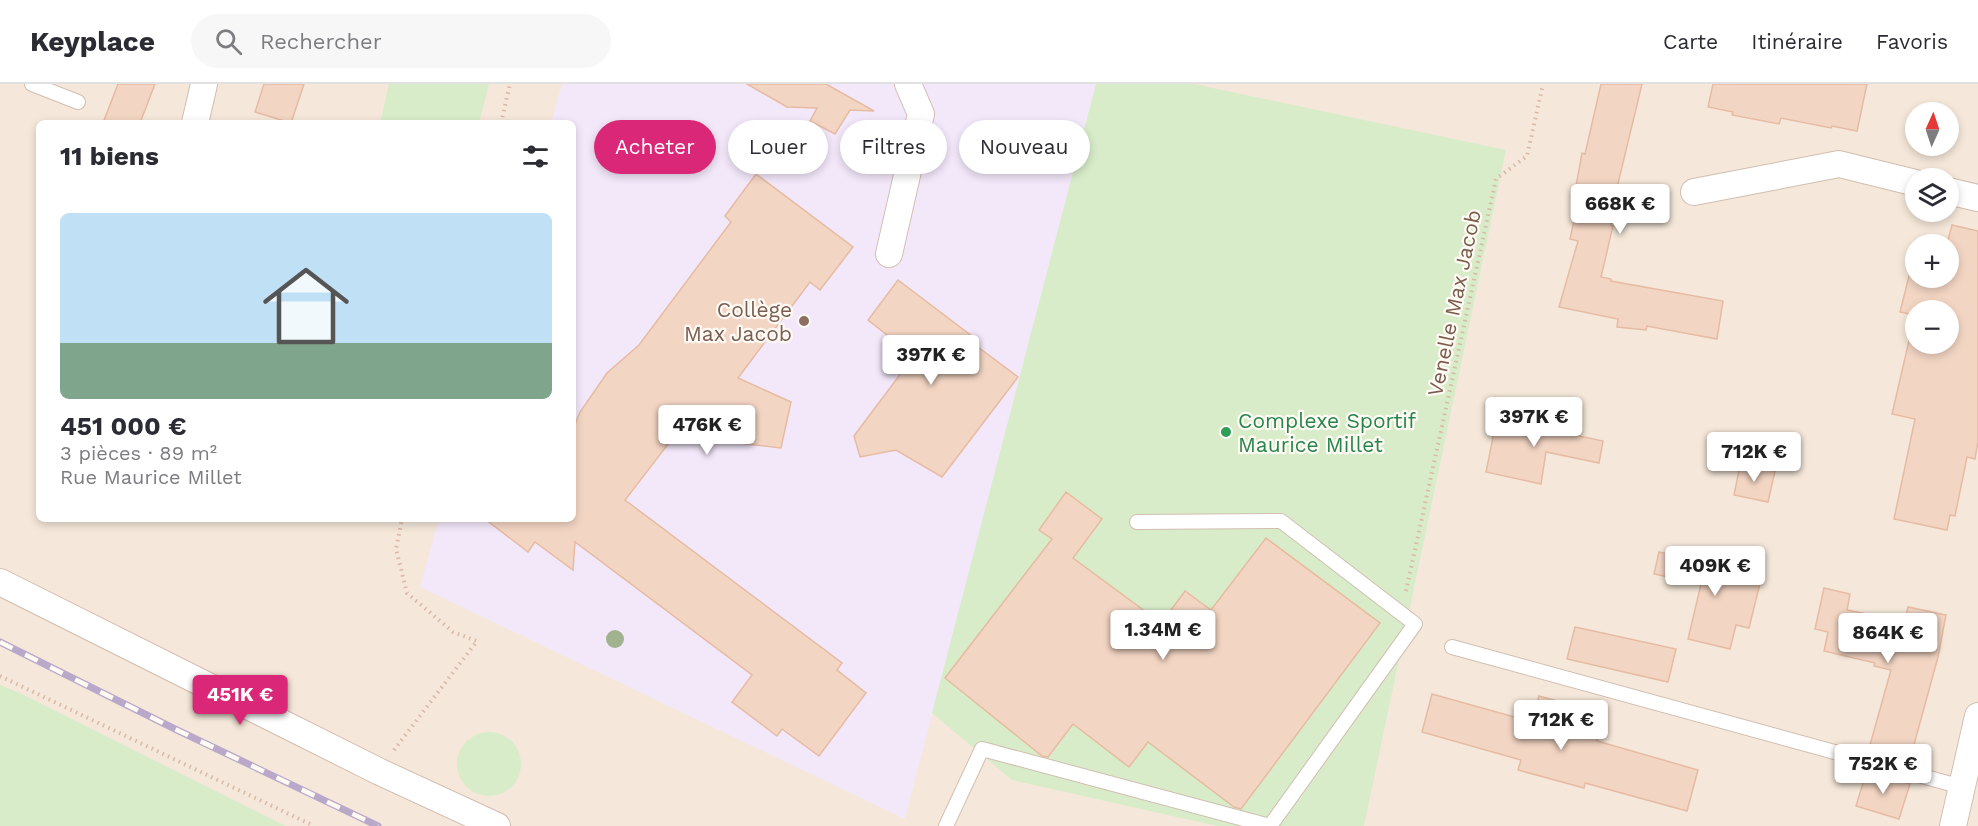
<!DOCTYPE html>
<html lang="fr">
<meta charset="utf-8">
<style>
:root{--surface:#fff;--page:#f7f7f7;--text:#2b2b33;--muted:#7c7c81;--line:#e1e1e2;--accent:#db2777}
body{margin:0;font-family:"Work Sans",sans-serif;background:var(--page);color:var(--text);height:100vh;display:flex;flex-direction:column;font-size:22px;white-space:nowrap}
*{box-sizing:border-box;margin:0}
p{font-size:20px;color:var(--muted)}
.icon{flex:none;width:33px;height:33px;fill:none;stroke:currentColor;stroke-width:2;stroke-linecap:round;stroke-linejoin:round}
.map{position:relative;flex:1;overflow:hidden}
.panel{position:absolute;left:36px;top:36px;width:540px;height:402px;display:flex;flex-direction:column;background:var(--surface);border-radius:9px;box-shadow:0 3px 9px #0003}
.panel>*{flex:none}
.top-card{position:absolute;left:594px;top:36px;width:570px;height:54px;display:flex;gap:12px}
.needle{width:39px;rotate:3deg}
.fabs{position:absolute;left:1905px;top:18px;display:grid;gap:12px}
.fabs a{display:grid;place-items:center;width:54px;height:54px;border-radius:50%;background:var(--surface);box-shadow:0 3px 9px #0003;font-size:30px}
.price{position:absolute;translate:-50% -51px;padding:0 14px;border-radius:6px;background:#fff;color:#222;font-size:20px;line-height:39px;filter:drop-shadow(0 2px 3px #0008)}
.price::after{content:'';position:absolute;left:50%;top:36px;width:18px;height:14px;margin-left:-9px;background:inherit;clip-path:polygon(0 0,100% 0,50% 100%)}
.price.current{background:var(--accent);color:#fff}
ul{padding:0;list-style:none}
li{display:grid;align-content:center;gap:12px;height:318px;padding:0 24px}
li+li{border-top:2px solid var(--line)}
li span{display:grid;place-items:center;height:186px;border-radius:9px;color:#555}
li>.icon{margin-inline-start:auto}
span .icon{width:108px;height:108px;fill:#fffc;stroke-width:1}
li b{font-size:26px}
h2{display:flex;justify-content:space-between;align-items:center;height:72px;padding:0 24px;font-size:26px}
.tag{padding:0 21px;border-radius:27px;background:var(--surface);box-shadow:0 3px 9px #0003;font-size:21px;line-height:54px}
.tag.current{background:var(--accent);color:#fff}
header{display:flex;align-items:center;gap:36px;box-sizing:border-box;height:84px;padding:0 30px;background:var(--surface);border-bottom:2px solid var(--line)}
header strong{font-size:28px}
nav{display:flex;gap:33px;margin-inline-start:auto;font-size:21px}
.search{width:420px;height:54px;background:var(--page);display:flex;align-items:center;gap:15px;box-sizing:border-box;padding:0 21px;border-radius:33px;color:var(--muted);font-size:22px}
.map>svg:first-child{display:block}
.residential{fill:#f5e8da;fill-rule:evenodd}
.education{fill:#f3e8fa}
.green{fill:#d8ecc9}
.building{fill:#f3d5c3;stroke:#e6bba3;stroke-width:1.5;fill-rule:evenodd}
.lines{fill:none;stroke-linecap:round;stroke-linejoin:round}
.service-casing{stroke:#d1beb0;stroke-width:16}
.minor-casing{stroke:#d1beb0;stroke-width:28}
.path{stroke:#d9b8a5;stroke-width:4;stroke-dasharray:1.5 4.5;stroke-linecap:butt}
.service{stroke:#fff;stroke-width:14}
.minor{stroke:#fff;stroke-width:26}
.rail-casing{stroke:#b9a8c9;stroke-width:7}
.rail{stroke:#fffaf3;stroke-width:4.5;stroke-dasharray:14;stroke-linecap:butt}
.tree{fill:#a0b28e}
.education-dot{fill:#8d6e63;stroke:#fffaf3;stroke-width:2}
.leisure-dot{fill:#2e9e5b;stroke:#fffaf3;stroke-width:2}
.labels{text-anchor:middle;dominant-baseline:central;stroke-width:4.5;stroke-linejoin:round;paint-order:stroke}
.street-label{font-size:21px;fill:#7a5c4d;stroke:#fffaf3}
.education-label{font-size:21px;fill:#785e54;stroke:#fffaf3;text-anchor:end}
.leisure-label{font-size:21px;fill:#27864d;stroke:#fffaf3;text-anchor:start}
</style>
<header>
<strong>Keyplace</strong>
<div class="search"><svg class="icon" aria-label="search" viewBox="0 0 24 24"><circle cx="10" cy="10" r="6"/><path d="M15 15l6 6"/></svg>Rechercher</div>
<nav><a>Carte</a><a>Itinéraire</a><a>Favoris</a></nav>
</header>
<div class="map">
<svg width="1978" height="742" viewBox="0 0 1978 742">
<rect width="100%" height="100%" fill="#fdf6ec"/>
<path class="residential" d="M 0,0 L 1978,0 L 1978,742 L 0,742 ZM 1916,28 L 1948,28 L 1948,62 L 1916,62 ZM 39,39 L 573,39 L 573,435 L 39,435 ZM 1916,94 L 1948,94 L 1948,128 L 1916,128 ZM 1916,160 L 1948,160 L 1948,194 L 1916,194 ZM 1916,226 L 1948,226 L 1948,260 L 1916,260 Z"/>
<path class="education" d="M 562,0 L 1096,0 L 905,735 L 420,503 L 439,435 L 573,435 L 573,39 L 551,39 Z"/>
<g class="green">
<path d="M 389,0 L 489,0 L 479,39 L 380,39 Z"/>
<path d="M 1096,0 L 1194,0 L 1506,66 L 1364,742 L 1217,742 L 1012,696 L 932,629 Z"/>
<path d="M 0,601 L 20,609 L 286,742 L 0,742 Z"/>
<circle cx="489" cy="680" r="32"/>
</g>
<g class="building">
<path d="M 118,0 L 155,0 L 140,39 L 103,39 Z"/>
<path d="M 264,0 L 304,0 L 291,39 L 255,28 Z"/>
<path d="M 747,0 L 826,0 L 874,27 L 850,26 L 835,50 L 810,37 L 817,24 L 787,23 Z"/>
<path d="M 1601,0 L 1642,0 L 1614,116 L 1616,117 L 1611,141 L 1613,142 L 1601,193 L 1611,195 L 1611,197 L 1723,217 L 1717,255 L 1647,242 L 1646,246 L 1617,243 L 1618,235 L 1559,223 L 1578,157 L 1570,155 L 1580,109 L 1575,108 L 1582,69 L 1585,70 Z"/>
<path d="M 1713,0 L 1867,0 L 1857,47 L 1832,42 L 1831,44 L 1781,34 L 1779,40 L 1732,31 L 1733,28 L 1708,23 Z"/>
<path d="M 756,90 L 853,163 L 820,206 L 810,198 L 738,294 L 791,318 L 781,364 L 675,351 L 625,416 L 842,579 L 837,586 L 866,609 L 819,672 L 782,645 L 777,652 L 732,618 L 752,591 L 575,458 L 573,486 L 535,458 L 528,468 L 485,435 L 573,435 L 573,345 L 580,328 L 607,289 L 639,261 L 731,138 L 725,132 Z"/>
<path d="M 1952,141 L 1978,147 L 1978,358 L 1975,375 L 1967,373 L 1955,432 L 1950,431 L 1947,446 L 1894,435 L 1915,335 L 1892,330 L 1915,231 L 1900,228 L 1913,176 L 1916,176 L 1916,194 L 1948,194 L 1947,160 ZM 1916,226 L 1948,226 L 1948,260 L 1916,260 Z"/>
<path d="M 898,196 L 977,256 L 974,260 L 1018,293 L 942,393 L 896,366 L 860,373 L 854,352 L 914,272 L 868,236 Z"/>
<path d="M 1498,328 L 1552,340 L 1551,346 L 1603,357 L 1599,379 L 1546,368 L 1541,400 L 1486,388 Z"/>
<path d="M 1740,381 L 1775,387 L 1768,418 L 1734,411 Z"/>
<path d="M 1066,408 L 1102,435 L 1073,474 L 1153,533 L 1157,529 L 1165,534 L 1185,507 L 1211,526 L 1266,454 L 1380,539 L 1241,725 L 1234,723 L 1148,658 L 1129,683 L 1073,640 L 1048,673 L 1042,672 L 945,594 L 1052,455 L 1039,446 Z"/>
<path d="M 1659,468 L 1762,491 L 1749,544 L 1736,541 L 1730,565 L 1688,555 L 1701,500 L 1654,490 Z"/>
<path d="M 1824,504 L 1850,510 L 1847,526 L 1905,538 L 1908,523 L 1946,531 L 1938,573 L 1909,679 L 1868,668 L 1891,586 L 1874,582 L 1875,579 L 1824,567 L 1828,548 L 1815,545 Z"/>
<path d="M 1575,543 L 1676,565 L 1668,598 L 1567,575 Z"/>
<path d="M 1432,610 L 1532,638 L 1539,612 L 1564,619 L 1558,641 L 1598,653 L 1597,657 L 1698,686 L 1687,727 L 1585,699 L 1584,704 L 1518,686 L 1521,676 L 1422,648 Z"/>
<path d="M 1867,686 L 1910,700 L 1899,735 L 1856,722 Z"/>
</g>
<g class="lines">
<g class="service-casing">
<g id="service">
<path d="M 32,0 L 78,18"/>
<path d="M 1452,563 L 1962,703"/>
<path d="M 946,742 L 982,665 L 1270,742 L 1415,540 L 1281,437 L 1137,438"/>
</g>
</g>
<g class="minor-casing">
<g id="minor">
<path d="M 195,39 L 204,0"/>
<path d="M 1948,107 L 1978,114"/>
<path d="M 1694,108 L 1839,80 L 1916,99"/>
<path d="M 889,170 L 921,30 L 908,0"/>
<path d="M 0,498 L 380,688 L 497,742"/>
<path d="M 1953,742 L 1978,632"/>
</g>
</g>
<g class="path">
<path d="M 501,39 L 510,0"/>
<path d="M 1406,507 L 1496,95 L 1527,72 L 1543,0"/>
<path d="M 0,592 L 314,742"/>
<path d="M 394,666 L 477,557 L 453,548 L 407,509 L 396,465 L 402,435"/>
</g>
<use href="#service" class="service"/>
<use href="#minor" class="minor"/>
<g class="rail-casing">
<path id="rail" d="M 0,558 L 177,646 L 378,742"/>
</g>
<use href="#rail" class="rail"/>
</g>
<circle class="tree" cx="615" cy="555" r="9"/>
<circle class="education-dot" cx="804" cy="237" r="6"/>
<circle class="leisure-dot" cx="1226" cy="348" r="6"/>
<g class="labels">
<g class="street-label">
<text transform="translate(1454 219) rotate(-78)">Venelle Max Jacob</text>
</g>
<g class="education-label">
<text x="792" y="225">Collège<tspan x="792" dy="24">Max Jacob</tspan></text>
</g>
<g class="leisure-label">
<text x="1238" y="336">Complexe Sportif<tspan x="1238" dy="24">Maurice Millet</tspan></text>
</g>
</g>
</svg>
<div class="fabs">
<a><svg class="needle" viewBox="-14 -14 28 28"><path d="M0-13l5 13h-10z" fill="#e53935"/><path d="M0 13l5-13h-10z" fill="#7c7c81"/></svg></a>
<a><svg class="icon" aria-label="layers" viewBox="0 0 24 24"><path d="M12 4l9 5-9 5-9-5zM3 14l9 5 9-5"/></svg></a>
<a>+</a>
<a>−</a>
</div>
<b class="price" style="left:1620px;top:151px">668K €</b>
<b class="price" style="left:931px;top:302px">397K €</b>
<b class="price" style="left:1534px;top:364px">397K €</b>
<b class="price" style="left:707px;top:372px">476K €</b>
<b class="price" style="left:1754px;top:399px">712K €</b>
<b class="price" style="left:1715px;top:513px">409K €</b>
<b class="price" style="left:1163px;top:577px">1.34M €</b>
<b class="price" style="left:1888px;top:580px">864K €</b>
<b class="price current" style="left:240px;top:642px">451K €</b>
<b class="price" style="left:1561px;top:667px">712K €</b>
<b class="price" style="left:1883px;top:711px">752K €</b>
<div class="top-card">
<a class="tag current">Acheter</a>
<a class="tag">Louer</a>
<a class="tag">Filtres</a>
<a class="tag">Nouveau</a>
</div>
<section class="panel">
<h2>11 biens<svg class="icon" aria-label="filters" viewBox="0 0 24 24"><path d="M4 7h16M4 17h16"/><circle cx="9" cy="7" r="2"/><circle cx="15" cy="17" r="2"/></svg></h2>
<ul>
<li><span style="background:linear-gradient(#bfe0f5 70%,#7fa58c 0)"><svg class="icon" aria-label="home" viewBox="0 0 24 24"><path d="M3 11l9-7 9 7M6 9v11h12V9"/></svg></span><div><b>451 000 €</b><p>3 pièces · 89 m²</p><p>Rue Maurice Millet</p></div></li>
</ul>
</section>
</div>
